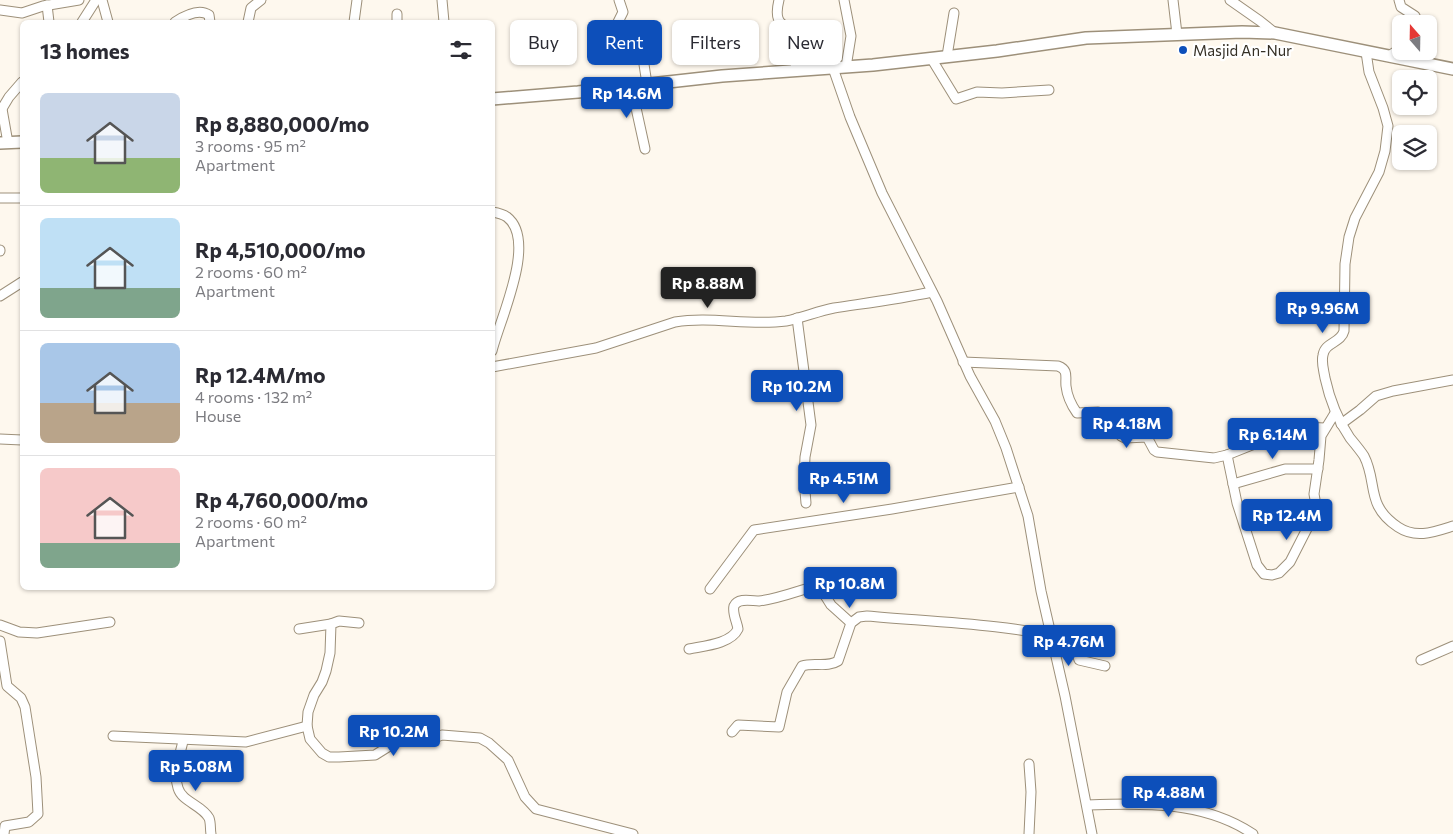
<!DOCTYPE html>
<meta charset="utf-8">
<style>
:root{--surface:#fff;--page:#f2f2f3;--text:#2b2b33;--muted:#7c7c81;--line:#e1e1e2;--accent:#0d4fba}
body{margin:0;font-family:Commissioner,sans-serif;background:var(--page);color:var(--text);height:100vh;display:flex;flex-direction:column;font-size:19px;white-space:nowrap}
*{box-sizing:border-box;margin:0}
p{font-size:16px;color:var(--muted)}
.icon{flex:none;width:28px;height:28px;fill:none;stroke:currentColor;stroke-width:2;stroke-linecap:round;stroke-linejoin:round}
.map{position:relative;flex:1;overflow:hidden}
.panel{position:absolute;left:20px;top:20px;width:475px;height:570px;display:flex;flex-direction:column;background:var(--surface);border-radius:8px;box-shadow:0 1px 4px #0004}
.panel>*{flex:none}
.banner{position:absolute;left:510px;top:20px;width:475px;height:45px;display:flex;gap:10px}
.needle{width:32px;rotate:340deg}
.controls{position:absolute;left:1392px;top:15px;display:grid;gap:10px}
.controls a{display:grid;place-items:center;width:45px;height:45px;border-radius:8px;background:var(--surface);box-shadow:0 1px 4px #0004;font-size:25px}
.price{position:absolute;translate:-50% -42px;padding:0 11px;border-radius:5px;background:var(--accent);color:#fff;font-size:16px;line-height:32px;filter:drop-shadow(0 1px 2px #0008)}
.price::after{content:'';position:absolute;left:50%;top:30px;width:15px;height:11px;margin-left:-8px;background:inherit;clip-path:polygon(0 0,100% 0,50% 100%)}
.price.current{background:#222;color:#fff}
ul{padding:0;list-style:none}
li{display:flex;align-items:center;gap:15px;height:125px;padding:0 20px}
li+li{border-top:1px solid var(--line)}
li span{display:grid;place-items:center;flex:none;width:140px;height:100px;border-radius:8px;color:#555}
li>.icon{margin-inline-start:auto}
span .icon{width:60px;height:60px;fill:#fffc;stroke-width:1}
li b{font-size:21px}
h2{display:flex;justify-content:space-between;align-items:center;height:60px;padding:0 20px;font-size:21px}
.chip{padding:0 18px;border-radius:8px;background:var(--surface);box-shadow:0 1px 4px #0004;font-size:18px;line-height:45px}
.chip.current{background:var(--accent);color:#fff}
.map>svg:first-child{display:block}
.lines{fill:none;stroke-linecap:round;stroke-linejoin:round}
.minor-casing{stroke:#9d907a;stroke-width:11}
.major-casing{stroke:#9d907a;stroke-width:14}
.minor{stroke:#fff;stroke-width:9}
.major{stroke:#fff;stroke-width:11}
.poi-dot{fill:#0d4fba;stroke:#fff;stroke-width:2}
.labels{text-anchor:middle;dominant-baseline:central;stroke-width:4.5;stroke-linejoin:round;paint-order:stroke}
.poi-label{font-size:15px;fill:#353026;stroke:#fff;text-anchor:start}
</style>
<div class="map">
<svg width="1453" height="834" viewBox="0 0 1453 834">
<rect width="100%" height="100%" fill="#fef8ee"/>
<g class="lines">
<g class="minor-casing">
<g id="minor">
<path d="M 102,0 L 108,22"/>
<path d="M 442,0 L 444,22"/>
<path d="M 619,0 L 623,12 L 617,24 L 617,36 L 622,40 L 641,45 L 647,84"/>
<path d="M 779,0 C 777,8 775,19 782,24 C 786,27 789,27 792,31 L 796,71"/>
<path d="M 844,0 L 851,36 L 846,67"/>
<path d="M 1173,0 L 1177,34"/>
<path d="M 1230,0 L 1260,21 L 1275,33"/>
<path d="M 1399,0 L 1401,7 L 1415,16 L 1418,24"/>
<path d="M 47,5 L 49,22"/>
<path d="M 0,10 L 22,13 L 43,6 L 79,0"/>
<path d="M 82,22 L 96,0"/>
<path d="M 175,22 C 184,16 199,8 209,15 L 210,22"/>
<path d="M 248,22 L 251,8 L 261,0"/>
<path d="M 354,22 L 357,0"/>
<path d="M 397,22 L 397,14"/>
<path d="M 1366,52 L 1369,72 L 1383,108 L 1388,126 L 1385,151 L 1379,172 L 1355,218 L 1349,237 L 1345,264 L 1344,331 C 1341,343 1325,342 1323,355 C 1321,363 1324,371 1325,378 C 1330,401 1337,419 1350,438 C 1355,444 1360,450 1364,456 C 1378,483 1365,505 1398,527 C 1416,539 1434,532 1453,526"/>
<path d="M 947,56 L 954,13"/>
<path d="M 1389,56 L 1401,48"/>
<path d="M 931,58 L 956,99 L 977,92 L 1002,93 L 1049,90"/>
<path d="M 833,68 L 850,117 L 882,193 L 937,301 L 970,376 L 995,421 L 1006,448 L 1028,516 L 1041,591 L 1065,696 L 1092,834"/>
<path d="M 631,85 L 645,149"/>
<path d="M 2,109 L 8,143"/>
<path d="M 0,112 L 9,97 L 22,82"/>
<path d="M 0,198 L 22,198"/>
<path d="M 492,212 C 498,213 503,214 507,217 C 538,241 499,321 492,351"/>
<path d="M 0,250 L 0,251"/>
<path d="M 0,296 L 22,282"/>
<path d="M 797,318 L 811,425 L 805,457 L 804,480 L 806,503"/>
<path d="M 963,362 L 1058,366 C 1069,370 1065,377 1066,386 C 1067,395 1072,406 1077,413 L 1098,412 L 1106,428 L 1118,432 L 1121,436 L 1125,438 L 1147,437 L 1154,450 L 1157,452 L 1214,458 L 1227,455 L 1287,431 L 1306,427 L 1324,428"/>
<path d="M 492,367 L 596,348 L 675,322 C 711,316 749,326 786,321 C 802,318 818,311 834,308 C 867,303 899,299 932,292"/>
<path d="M 1341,424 L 1360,410 L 1376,396 L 1393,391 L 1453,380"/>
<path d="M 0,439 L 22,440"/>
<path d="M 1227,455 L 1237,503 L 1257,565 L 1264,574 L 1272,575 L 1279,573 L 1290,562 L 1314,515 L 1316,505 L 1314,494 L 1319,460 L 1321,436 L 1335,413"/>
<path d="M 1233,484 L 1285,469 L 1318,469"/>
<path d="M 710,589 L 754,530 L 892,509 L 1019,487"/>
<path d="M 359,623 L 339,621 L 331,624 L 330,653 L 326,671 L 322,682 L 314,695 L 308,712 L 307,726 L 310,739 L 322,753 L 329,757 L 339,757 L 375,755 L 399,740 L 427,741 L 442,735 L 480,738 L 489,743 L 508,760 L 525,797 L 536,809 L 633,834"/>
<path d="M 0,625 L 19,632 L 37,633 L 110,622"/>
<path d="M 299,629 L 331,624"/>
<path d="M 0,641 L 7,686 L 21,698 L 25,707 L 36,777 L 38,814 L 29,822 L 5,826 L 4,834"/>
<path d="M 689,649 C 703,646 731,644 738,629 C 737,622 732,613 734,606 C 738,597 752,601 759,601 C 777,599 795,592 812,587 L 817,587 L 821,589 L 831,605 L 851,623"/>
<path d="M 1421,660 L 1453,646"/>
<path d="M 732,732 L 738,725 L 779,727 L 787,692 L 802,666 C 814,662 827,668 838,661 L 851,623 L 859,617 L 867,616 C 934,622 1008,624 1073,640 L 1079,660 L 1105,666"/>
<path d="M 113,736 L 246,742 L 307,726"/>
<path d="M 183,741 C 180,755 173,773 178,788 C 182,802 202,805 209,818 C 211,823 210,829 211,834"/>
<path d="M 1087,805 C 1144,803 1204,801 1253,834"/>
<path d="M 1029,834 L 1031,792 L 1029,764"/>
</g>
</g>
<g class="major-casing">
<g id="major">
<path d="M 492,99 L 578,92 L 722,76 L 873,65 L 997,51 L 1086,38 L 1242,32 L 1275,33 L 1453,69"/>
<path d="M 0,143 L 22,142"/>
</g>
</g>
<use href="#minor" class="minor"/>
<use href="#major" class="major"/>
</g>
<circle class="poi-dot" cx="1183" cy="50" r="5"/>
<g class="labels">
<g class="poi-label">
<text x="1193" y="50">Masjid An-Nur</text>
</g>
</g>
</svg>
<div class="controls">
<a><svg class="needle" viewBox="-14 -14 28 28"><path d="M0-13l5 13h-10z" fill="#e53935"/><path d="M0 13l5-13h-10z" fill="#7c7c81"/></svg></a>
<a><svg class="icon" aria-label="locate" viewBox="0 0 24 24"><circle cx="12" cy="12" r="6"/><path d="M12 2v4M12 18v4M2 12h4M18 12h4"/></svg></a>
<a><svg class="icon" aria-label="layers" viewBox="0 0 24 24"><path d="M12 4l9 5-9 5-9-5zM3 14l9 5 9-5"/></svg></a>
</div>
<b class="price" style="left:627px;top:119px">Rp 14.6M</b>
<b class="price current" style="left:708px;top:309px">Rp 8.88M</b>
<b class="price" style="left:1323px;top:334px">Rp 9.96M</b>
<b class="price" style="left:797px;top:412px">Rp 10.2M</b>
<b class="price" style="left:1127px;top:449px">Rp 4.18M</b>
<b class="price" style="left:1273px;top:460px">Rp 6.14M</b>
<b class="price" style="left:844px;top:504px">Rp 4.51M</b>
<b class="price" style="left:1287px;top:541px">Rp 12.4M</b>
<b class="price" style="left:850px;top:609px">Rp 10.8M</b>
<b class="price" style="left:1069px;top:667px">Rp 4.76M</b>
<b class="price" style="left:394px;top:757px">Rp 10.2M</b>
<b class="price" style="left:196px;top:792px">Rp 5.08M</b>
<b class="price" style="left:1169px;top:818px">Rp 4.88M</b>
<div class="banner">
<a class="chip">Buy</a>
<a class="chip current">Rent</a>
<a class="chip">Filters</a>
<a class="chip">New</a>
</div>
<section class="panel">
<h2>13 homes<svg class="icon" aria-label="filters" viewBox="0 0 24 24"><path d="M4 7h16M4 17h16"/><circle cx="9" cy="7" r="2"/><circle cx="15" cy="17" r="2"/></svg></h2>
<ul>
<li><span style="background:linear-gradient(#c9d6e8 65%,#8fb573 0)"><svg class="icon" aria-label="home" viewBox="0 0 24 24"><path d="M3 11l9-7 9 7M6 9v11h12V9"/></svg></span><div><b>Rp 8,880,000/mo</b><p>3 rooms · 95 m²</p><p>Apartment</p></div></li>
<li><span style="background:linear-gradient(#bfe0f5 70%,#7fa58c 0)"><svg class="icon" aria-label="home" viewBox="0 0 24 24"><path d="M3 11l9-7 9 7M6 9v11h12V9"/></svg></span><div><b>Rp 4,510,000/mo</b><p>2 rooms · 60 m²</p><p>Apartment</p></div></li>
<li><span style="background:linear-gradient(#a9c7e8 60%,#b9a48a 0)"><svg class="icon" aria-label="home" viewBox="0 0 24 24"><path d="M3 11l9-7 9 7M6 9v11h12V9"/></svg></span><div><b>Rp 12.4M/mo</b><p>4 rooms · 132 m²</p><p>House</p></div></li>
<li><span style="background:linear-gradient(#f6c9c9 75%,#7fa58c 0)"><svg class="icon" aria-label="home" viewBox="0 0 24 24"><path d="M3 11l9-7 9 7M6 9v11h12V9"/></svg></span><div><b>Rp 4,760,000/mo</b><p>2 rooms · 60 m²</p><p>Apartment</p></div></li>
</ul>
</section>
</div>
